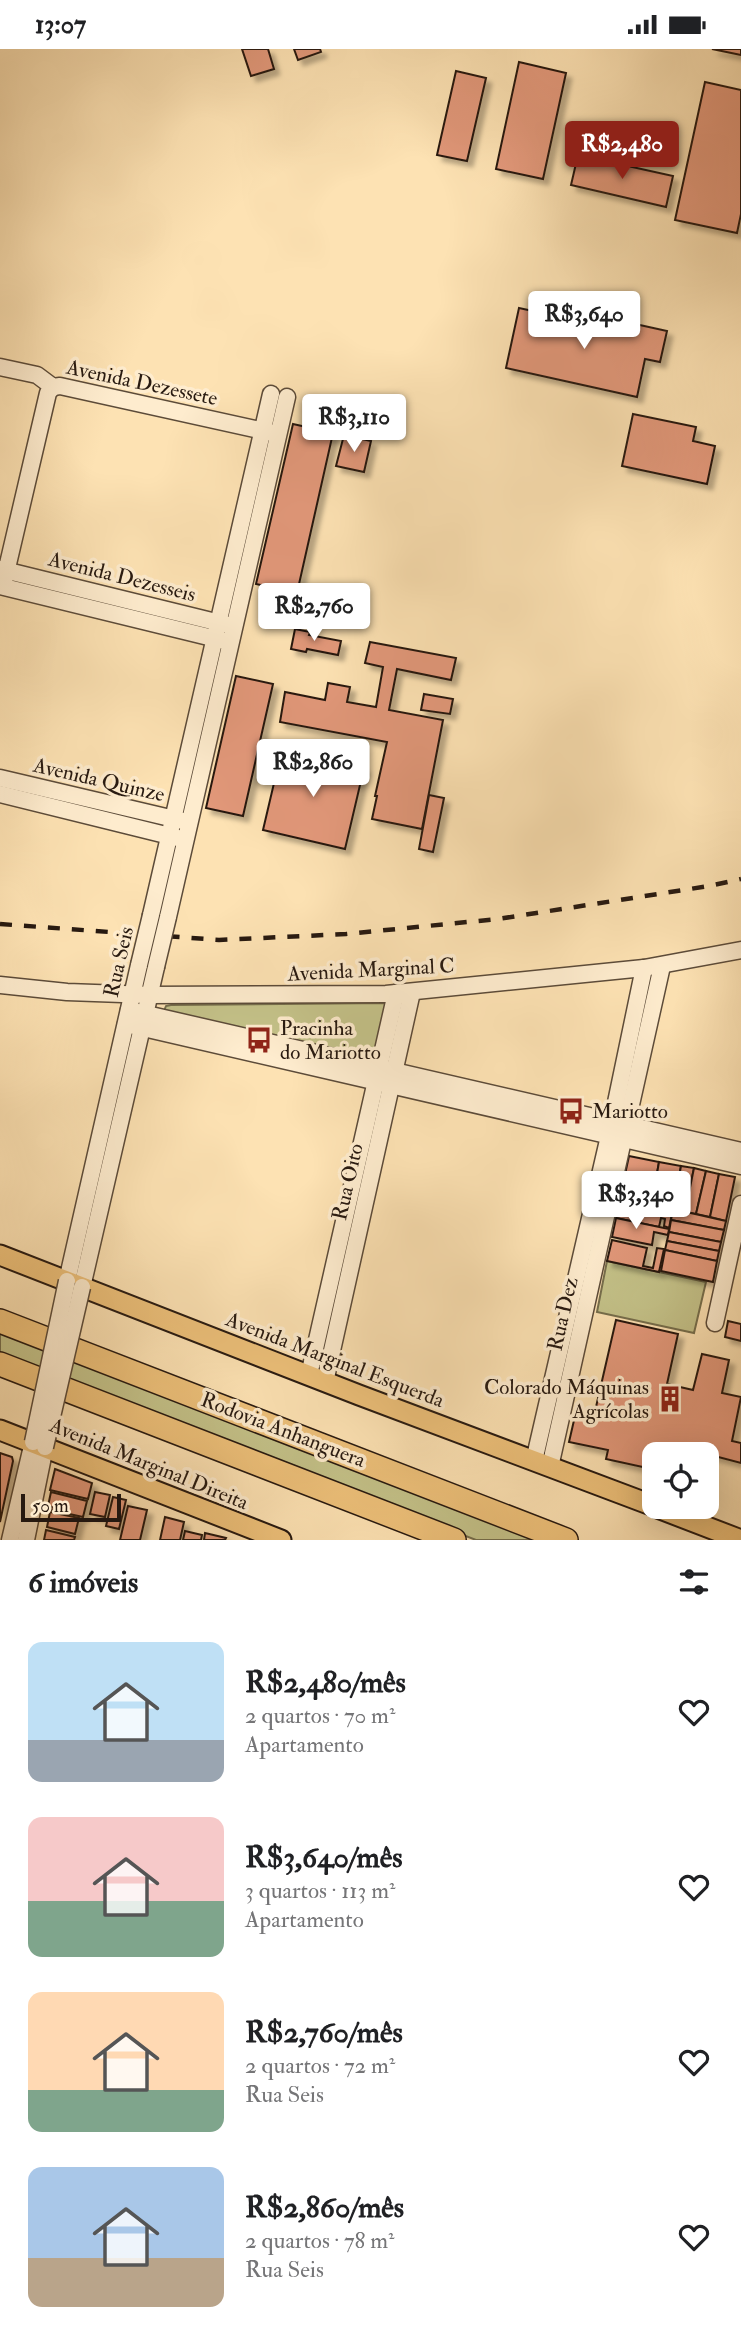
<!DOCTYPE html>
<html lang="pt">
<meta charset="utf-8">
<style>
:root{--surface:#fff;--page:#f6f6f6;--text:#202124;--muted:#757577;--accent:#8f2418}
body{margin:0;font-family:"IM FELL Double Pica",serif;background:var(--page);color:var(--text);height:100vh;display:flex;flex-direction:column;font-size:26px;white-space:nowrap}
*{box-sizing:border-box;margin:0}
p{font-size:23px;color:var(--muted)}
.icon{flex:none;width:38px;height:38px;fill:none;stroke:currentColor;stroke-width:2;stroke-linecap:round;stroke-linejoin:round}
.map{position:relative;height:1491px;overflow:hidden}
.details{display:flex;flex-direction:column;background:var(--surface);flex:1}
.details>*{flex:none}
.controls{position:absolute;left:642px;top:1393px;display:grid;gap:14px}
.controls a{display:grid;place-items:center;width:77px;height:77px;border-radius:14px;background:var(--surface);box-shadow:0 7px 28px #0002;font-size:35px}
.scale{position:absolute;left:21px;bottom:18px;width:100px;box-sizing:border-box;padding-left:7px;border:4px solid #271910;border-top:0;font-size:19px;line-height:24px;white-space:nowrap;color:#271910;-webkit-text-stroke:5px #feecce;paint-order:stroke}
.price{position:absolute;translate:-50% -60px;padding:0 16px;border-radius:7px;background:#fff;color:#222;font-size:23px;line-height:46px;filter:drop-shadow(0 2px 4px #0008)}
.price::after{content:'';position:absolute;left:50%;top:42px;width:21px;height:16px;margin-left:-10px;background:inherit;clip-path:polygon(0 0,100% 0,50% 100%)}
.price.current{background:var(--accent);color:#fff}
ul{padding:0;list-style:none}
li{display:flex;align-items:center;gap:21px;height:175px;padding:0 28px}
li span{display:grid;place-items:center;flex:none;width:196px;height:140px;border-radius:14px;color:#555}
li>.icon{margin-inline-start:auto}
span .icon{width:84px;height:84px;fill:#fffc;stroke-width:1}
li b{font-size:30px}
h2{display:flex;justify-content:space-between;align-items:center;height:84px;padding:0 28px;font-size:30px}
.status{display:flex;justify-content:space-between;align-items:center;height:49px;padding:0 35px;background:var(--surface);direction:ltr}
.status svg{height:19px;fill:currentColor}
.map>svg:first-child{display:block}
.green{fill:#c4c289;stroke:#766e4c;stroke-width:2}
.building{fill:#e2987a;stroke:#271910;stroke-width:2;filter:url(#shadow)}
.lines{fill:none;stroke-linecap:round;stroke-linejoin:round}
.minor-casing{stroke:#5c4b39;stroke-width:19}
.major-casing{stroke:#271910;stroke-width:23}
.highway-casing{stroke:#271910;stroke-width:26}
.minor{stroke:#feecce;stroke-width:16}
.major{stroke:#eec17a;stroke-width:19}
.highway{stroke:#eec17a;stroke-width:23}
.rail{stroke:#271910;stroke-width:4.5;stroke-dasharray:12 12;stroke-linecap:butt}
.minor-bridge-casing{stroke:#5c4b39;stroke-width:19;stroke-linecap:butt}
.minor-bridge{stroke:#feecce;stroke-width:16}
.labels{text-anchor:middle;dominant-baseline:central;stroke-width:7;stroke-linejoin:round;paint-order:stroke}
.street-label{font-size:21px;fill:#271910;stroke:#feecce}
.poi-label{font-size:21px;fill:#271910;stroke:#feecce;text-anchor:start}
</style>
<div class="status"><b>13:07</b><svg viewBox="0 0 49 12"><path d="M0 12V9h3v3zM5 12V6h3v6zM10 12V3h3v9zM15 12V0h3v12zM26 1h20v11H26zM47 4h2v5h-2z"/></svg></div>
<div class="map">
<svg width="741" height="1491" viewBox="0 0 741 1491">
<defs>
<filter id="shadow"><feDropShadow dx="5.5" dy="5.5" stdDeviation="2" flood-color="#0004"/></filter>
</defs>
<rect width="100%" height="100%" fill="#fde2b3"/>
<filter id="stains"><feTurbulence type="fractalNoise" baseFrequency=".00286" numOctaves="4"/><feColorMatrix values="0 0 0 0 .2 0 0 0 0 .09 0 0 0 0 .02 0 0 0 .5 -.17"/></filter>
<radialGradient id="worn" r=".72"><stop offset=".6" stop-color="#630" stop-opacity="0"/><stop offset="1" stop-color="#630" stop-opacity=".3"/></radialGradient>
<g class="green">
<path d="M 388,954 L 375,1014 L 164,962 L 166,957 L 171,956 Z"/>
<path d="M 607,1212 L 706,1233 L 694,1284 L 597,1263 Z"/>
<path d="M 0,1280 L 544,1491 L 476,1491 L 0,1306 Z"/>
</g>
<g class="building">
<path d="M 242,0 L 268,0 L 274,20 L 251,27 Z"/>
<path d="M 294,0 L 320,0 L 321,3 L 298,11 Z"/>
<path d="M 712,0 L 741,0 L 741,6 Z"/>
<path d="M 519,13 L 566,24 L 543,130 L 496,120 Z"/>
<path d="M 456,22 L 486,29 L 467,112 L 437,106 Z"/>
<path d="M 705,33 L 741,41 L 741,165 L 737,184 L 675,171 Z"/>
<path d="M 578,106 L 673,127 L 666,158 L 571,136 Z"/>
<path d="M 519,259 L 615,280 L 617,271 L 667,282 L 660,313 L 645,310 L 637,348 L 506,319 Z"/>
<path d="M 633,365 L 696,378 L 693,392 L 715,397 L 707,435 L 622,417 Z"/>
<path d="M 293,375 L 333,384 L 297,544 L 256,535 Z"/>
<path d="M 344,386 L 371,392 L 364,423 L 336,417 Z"/>
<path d="M 295,580 L 310,583 L 309,586 L 341,592 L 338,606 L 307,600 L 306,603 L 291,600 Z"/>
<path d="M 370,593 L 456,609 L 451,631 L 397,620 L 389,661 L 443,671 L 422,780 L 372,770 L 377,747 L 375,747 L 387,693 L 280,673 L 285,643 L 325,651 L 328,634 L 350,638 L 347,653 L 376,658 L 383,618 L 365,614 Z"/>
<path d="M 236,627 L 273,635 L 243,767 L 206,759 Z"/>
<path d="M 424,645 L 453,650 L 450,665 L 421,661 Z"/>
<path d="M 282,700 L 364,719 L 345,800 L 263,781 Z"/>
<path d="M 429,746 L 444,749 L 433,803 L 419,800 Z"/>
<path d="M 629,1107 L 659,1113 L 655,1136 L 624,1130 Z"/>
<path d="M 659,1113 L 681,1117 L 677,1141 L 655,1136 Z"/>
<path d="M 681,1117 L 694,1119 L 685,1163 L 673,1160 Z"/>
<path d="M 694,1119 L 706,1122 L 696,1165 L 685,1163 Z"/>
<path d="M 706,1122 L 719,1125 L 710,1168 L 696,1165 Z"/>
<path d="M 719,1125 L 735,1128 L 726,1172 L 710,1168 Z"/>
<path d="M 624,1130 L 677,1141 L 675,1150 L 622,1139 Z"/>
<path d="M 622,1139 L 675,1150 L 673,1160 L 620,1149 Z"/>
<path d="M 625,1150 L 673,1160 L 669,1179 L 664,1177 L 665,1170 L 661,1169 L 659,1178 L 616,1169 L 618,1157 L 623,1158 Z"/>
<path d="M 673,1160 L 726,1172 L 724,1181 L 671,1171 Z"/>
<path d="M 616,1169 L 669,1180 L 668,1186 L 654,1183 L 652,1196 L 612,1188 Z"/>
<path d="M 671,1171 L 724,1181 L 721,1193 L 669,1183 Z"/>
<path d="M 669,1183 L 721,1193 L 719,1202 L 667,1192 Z"/>
<path d="M 612,1191 L 647,1199 L 643,1217 L 653,1219 L 657,1199 L 664,1200 L 659,1223 L 607,1212 Z"/>
<path d="M 667,1192 L 719,1202 L 717,1212 L 665,1201 Z"/>
<path d="M 665,1201 L 717,1212 L 713,1233 L 661,1222 Z"/>
<path d="M 616,1271 L 678,1285 L 667,1335 L 693,1341 L 702,1305 L 729,1311 L 722,1344 L 741,1348 L 732,1392 L 741,1394 L 741,1414 L 707,1405 L 654,1405 L 654,1430 L 650,1429 L 652,1420 L 606,1410 L 608,1401 L 569,1393 L 575,1367 L 593,1371 Z"/>
<path d="M 728,1272 L 741,1275 L 741,1292 L 725,1288 Z"/>
<path d="M 0,1404 L 12,1408 L 13,1412 L 0,1473 Z"/>
<path d="M 55,1420 L 92,1434 L 88,1450 L 50,1441 Z"/>
<path d="M 51,1443 L 87,1452 L 83,1468 L 51,1461 L 52,1458 L 48,1457 Z"/>
<path d="M 95,1443 L 110,1446 L 105,1468 L 90,1465 Z"/>
<path d="M 113,1448 L 126,1451 L 119,1480 L 106,1477 Z"/>
<path d="M 128,1457 L 147,1461 L 140,1491 L 120,1491 Z"/>
<path d="M 50,1463 L 79,1469 L 75,1485 L 47,1478 Z"/>
<path d="M 165,1468 L 184,1473 L 180,1491 L 160,1491 Z"/>
<path d="M 46,1481 L 75,1488 L 74,1491 L 44,1491 Z"/>
<path d="M 185,1482 L 202,1486 L 201,1491 L 183,1491 Z"/>
<path d="M 205,1484 L 226,1489 L 225,1491 L 204,1491 Z"/>
</g>
<g class="lines">
<g class="minor-casing">
<g id="minor">
<path d="M 0,318 L 37,326 L 53,338 L 60,337 L 273,384"/>
<path d="M 0,520 L 228,576"/>
<path d="M 4,532 L 48,344 L 53,338"/>
<path d="M 0,537 L 225,592"/>
<path d="M 0,729 L 183,772"/>
<path d="M 0,745 L 178,789"/>
<path d="M 151,866 L 271,345"/>
<path d="M 168,868 L 287,348"/>
<path d="M 0,936 L 67,943 L 150,946 L 386,945 L 644,919 L 741,901"/>
<path d="M 129,961 L 741,1102"/>
<path d="M 126,975 L 741,1117"/>
<path d="M 67,1232 L 139,916"/>
<path d="M 82,1238 L 156,918"/>
<path d="M 715,1274 L 741,1155"/>
<path d="M 309,1326 L 396,944"/>
<path d="M 325,1333 L 412,943"/>
<path d="M 534,1412 L 609,1087 L 644,919"/>
<path d="M 550,1418 L 662,917"/>
<path d="M 10,1491 L 33,1393"/>
<path d="M 26,1491 L 45,1398"/>
</g>
</g>
<g class="major-casing">
<g id="major">
<path d="M 0,1206 L 359,1346 L 654,1457"/>
<path d="M 0,1381 L 281,1491"/>
<path d="M 655,1458 L 741,1491"/>
</g>
</g>
<g class="highway-casing">
<g id="highway">
<path d="M 0,1272 L 566,1491"/>
<path d="M 0,1315 L 454,1491"/>
</g>
</g>
<use href="#minor" class="minor"/>
<use href="#major" class="major"/>
<use href="#highway" class="highway"/>
<path class="rail" d="M 0,875 L 219,891 L 346,885 L 498,870 L 709,837 L 741,830"/>
<g class="minor-bridge-casing">
<g id="minor-bridge">
<path d="M 139,916 L 151,866"/>
<path d="M 156,918 L 168,868"/>
<path d="M 33,1393 L 67,1232"/>
<path d="M 45,1398 L 82,1238"/>
</g>
</g>
<use href="#minor-bridge" class="minor-bridge"/>
</g>
<defs>
<g id="bus-bare" transform="scale(2.1)"><path d="M-5-6H5V4H4V6H2V4H-2V6H-4V4H-5ZM-3.5-4V0h7V-4ZM-3.5 1.2v1.5H-2V1.2ZM2 1.2v1.5H3.5V1.2Z" fill="#8f2418" stroke="#feecce" stroke-width="2.5" paint-order="stroke"/></g>
<g id="building-bare" transform="scale(2.1)"><path d="M-4-6H4V6H1V3H-1V6H-4ZM-2.5-4.3h1.7v1.8h-1.7ZM.8-4.3h1.7v1.8H.8ZM-2.5-1h1.7V.8h-1.7ZM.8-1h1.7V.8H.8Z" fill="#8f2418" stroke="#feecce" stroke-width="2.5" paint-order="stroke"/></g>
</defs>
<g fill-rule="evenodd">
<use href="#bus-bare" x="259" y="991"/>
<use href="#bus-bare" x="571" y="1062"/>
<use href="#building-bare" x="670" y="1350"/>
</g>
<g class="labels">
<g class="street-label">
<text transform="translate(142 334) rotate(12)">Avenida Dezessete</text>
<text transform="translate(122 528) rotate(14)">Avenida Dezesseis</text>
<text transform="translate(99 731) rotate(13)">Avenida Quinze</text>
<text transform="translate(119 913) rotate(-77)">Rua Seis</text>
<text transform="translate(371 921) rotate(-3)">Avenida Marginal C</text>
<text transform="translate(348 1133) rotate(-77)">Rua Oito</text>
<text transform="translate(563 1265) rotate(-77)">Rua Dez</text>
<text transform="translate(335 1311) rotate(21)">Avenida Marginal Esquerda</text>
<text transform="translate(283 1381) rotate(21)">Rodovia Anhanguera</text>
<text transform="translate(149 1415) rotate(22)">Avenida Marginal Direita</text>
</g>
<g class="poi-label">
<text x="280" y="979">Pracinha<tspan x="280" dy="24">do Mariotto</tspan></text>
<text x="592" y="1062">Mariotto</text>
<text x="649" y="1338" text-anchor="end">Colorado Máquinas<tspan x="649" dy="24">Agrícolas</tspan></text>
</g>
</g>
<rect width="100%" height="100%" filter="url(#stains)"/>
<rect width="100%" height="100%" fill="url(#worn)"/>
</svg>
<div class="controls">
<a><svg class="icon" aria-label="locate" viewBox="0 0 24 24"><circle cx="12" cy="12" r="6"/><path d="M12 2v4M12 18v4M2 12h4M18 12h4"/></svg></a>
</div>
<div class="scale">50 m</div>
<b class="price current" style="left:622px;top:132px">R$2,480</b>
<b class="price" style="left:584px;top:302px">R$3,640</b>
<b class="price" style="left:354px;top:405px">R$3,110</b>
<b class="price" style="left:314px;top:594px">R$2,760</b>
<b class="price" style="left:313px;top:750px">R$2,860</b>
<b class="price" style="left:636px;top:1182px">R$3,340</b>
</div>
<section class="details">
<h2>6 imóveis<svg class="icon" aria-label="filters" viewBox="0 0 24 24"><path d="M4 7h16M4 17h16"/><circle cx="9" cy="7" r="2"/><circle cx="15" cy="17" r="2"/></svg></h2>
<ul>
<li><span style="background:linear-gradient(#bfe0f5 70%,#9aa5b1 0)"><svg class="icon" aria-label="home" viewBox="0 0 24 24"><path d="M3 11l9-7 9 7M6 9v11h12V9"/></svg></span><div><b>R$2,480/mês</b><p>2 quartos · 70 m²</p><p>Apartamento</p></div><svg class="icon" aria-label="heart" viewBox="0 0 24 24"><path d="M12 20l-8-8c-3-5 5-10 8-4 3-6 11-1 8 4z"/></svg></li>
<li><span style="background:linear-gradient(#f6c9c9 60%,#7fa58c 0)"><svg class="icon" aria-label="home" viewBox="0 0 24 24"><path d="M3 11l9-7 9 7M6 9v11h12V9"/></svg></span><div><b>R$3,640/mês</b><p>3 quartos · 113 m²</p><p>Apartamento</p></div><svg class="icon" aria-label="heart" viewBox="0 0 24 24"><path d="M12 20l-8-8c-3-5 5-10 8-4 3-6 11-1 8 4z"/></svg></li>
<li><span style="background:linear-gradient(#ffd9b3 70%,#7fa58c 0)"><svg class="icon" aria-label="home" viewBox="0 0 24 24"><path d="M3 11l9-7 9 7M6 9v11h12V9"/></svg></span><div><b>R$2,760/mês</b><p>2 quartos · 72 m²</p><p>Rua Seis</p></div><svg class="icon" aria-label="heart" viewBox="0 0 24 24"><path d="M12 20l-8-8c-3-5 5-10 8-4 3-6 11-1 8 4z"/></svg></li>
<li><span style="background:linear-gradient(#a9c7e8 65%,#b9a48a 0)"><svg class="icon" aria-label="home" viewBox="0 0 24 24"><path d="M3 11l9-7 9 7M6 9v11h12V9"/></svg></span><div><b>R$2,860/mês</b><p>2 quartos · 78 m²</p><p>Rua Seis</p></div><svg class="icon" aria-label="heart" viewBox="0 0 24 24"><path d="M12 20l-8-8c-3-5 5-10 8-4 3-6 11-1 8 4z"/></svg></li>
</ul>
</section>
